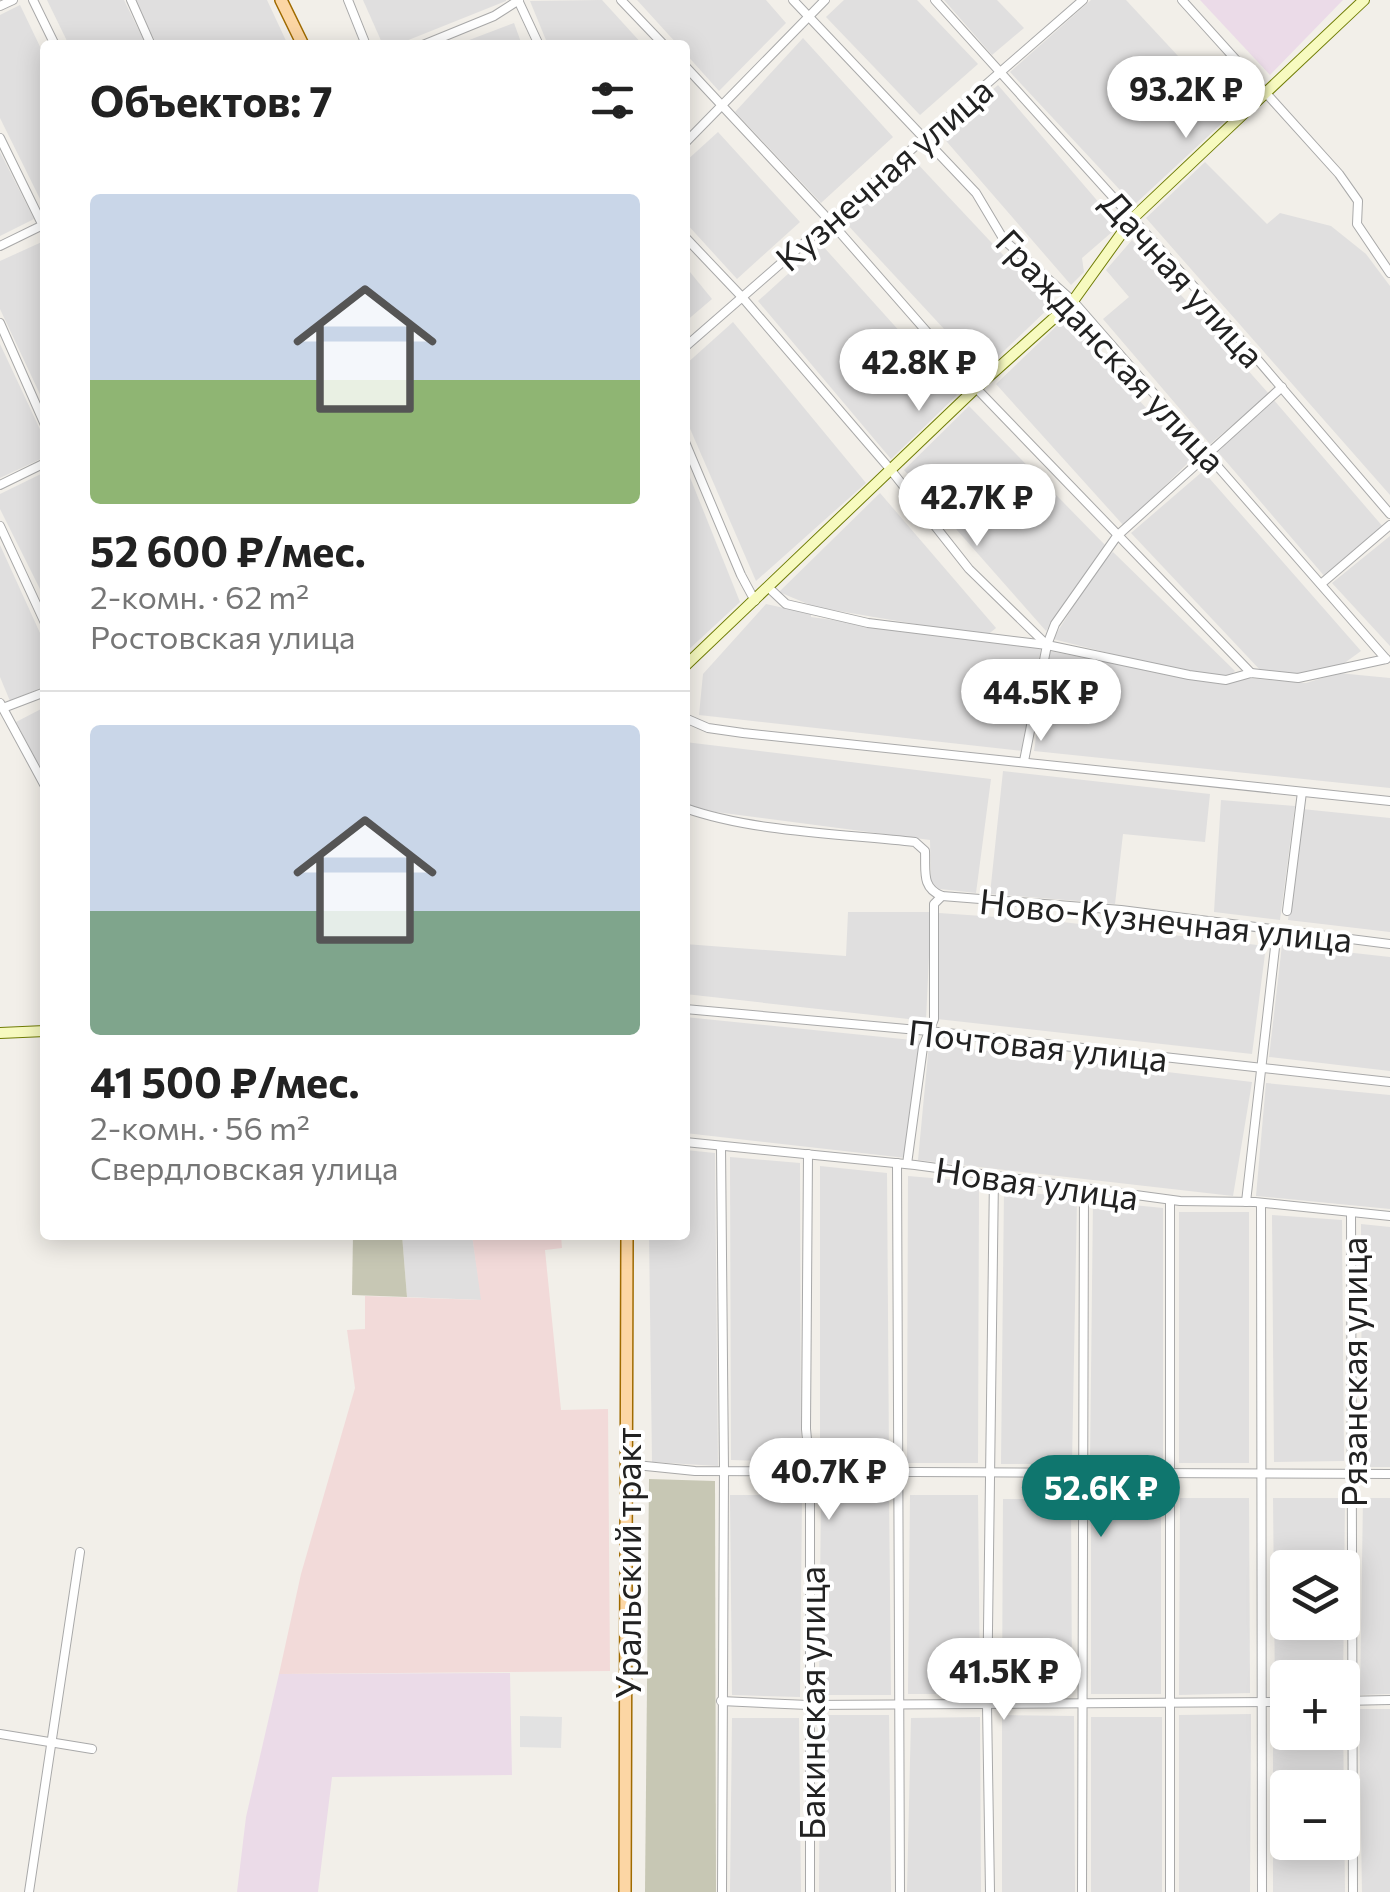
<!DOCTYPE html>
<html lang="ru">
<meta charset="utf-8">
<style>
:root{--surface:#fff;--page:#f6f6f6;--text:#222;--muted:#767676;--line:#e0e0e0;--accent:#0f766e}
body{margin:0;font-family:Commissioner,sans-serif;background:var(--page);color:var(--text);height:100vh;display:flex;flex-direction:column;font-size:38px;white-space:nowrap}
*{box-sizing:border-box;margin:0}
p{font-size:32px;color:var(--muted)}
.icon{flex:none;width:55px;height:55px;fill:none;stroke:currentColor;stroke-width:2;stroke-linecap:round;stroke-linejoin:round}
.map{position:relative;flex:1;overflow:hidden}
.sheet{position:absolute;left:40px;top:40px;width:650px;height:1200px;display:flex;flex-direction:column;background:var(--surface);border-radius:10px;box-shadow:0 5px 25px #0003}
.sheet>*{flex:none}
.controls{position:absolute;left:1270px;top:1550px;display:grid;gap:20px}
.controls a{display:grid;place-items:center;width:90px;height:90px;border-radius:10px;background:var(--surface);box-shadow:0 5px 25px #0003;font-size:50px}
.price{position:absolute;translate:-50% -85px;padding:0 22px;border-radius:35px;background:#fff;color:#222;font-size:32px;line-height:65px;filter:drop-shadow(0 2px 5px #0008)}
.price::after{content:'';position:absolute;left:50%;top:60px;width:30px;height:22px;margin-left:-15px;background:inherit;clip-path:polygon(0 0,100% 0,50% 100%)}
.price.selected{background:var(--accent);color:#fff}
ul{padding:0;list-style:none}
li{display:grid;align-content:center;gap:20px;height:530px;padding:0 50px}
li+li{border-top:2px solid var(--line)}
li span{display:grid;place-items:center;height:310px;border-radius:10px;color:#555}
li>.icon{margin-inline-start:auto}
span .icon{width:180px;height:180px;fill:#fffc;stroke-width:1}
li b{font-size:42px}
h2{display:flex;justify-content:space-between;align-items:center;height:120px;padding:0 50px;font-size:42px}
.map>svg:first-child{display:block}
.residential{fill:#e0dfdf;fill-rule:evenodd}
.commercial{fill:#f2dad9}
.industrial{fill:#ebdbe8}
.construction{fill:#c7c7b4}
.parking{fill:#e2e2e2}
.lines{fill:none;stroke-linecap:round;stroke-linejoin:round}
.street-casing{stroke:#a9a9a9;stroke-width:10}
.secondary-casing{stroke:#707d05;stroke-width:12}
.primary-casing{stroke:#a06b00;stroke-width:14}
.street{stroke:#fff;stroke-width:8}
.secondary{stroke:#f7fabf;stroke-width:10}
.primary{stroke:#fcd6a4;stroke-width:11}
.labels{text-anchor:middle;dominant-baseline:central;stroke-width:8;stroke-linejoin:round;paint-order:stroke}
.street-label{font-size:35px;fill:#222;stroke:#fff}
</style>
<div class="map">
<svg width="1390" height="1892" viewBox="0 0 1390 1892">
<rect width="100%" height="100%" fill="#f2efe9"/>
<g class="residential">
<path d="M 47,0 L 124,0 L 146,45 L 69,45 Z"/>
<path d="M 135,0 L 267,0 L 288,45 L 157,45 Z"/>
<path d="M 363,0 L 506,0 L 506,1 L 396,45 L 383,45 Z"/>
<path d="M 602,0 L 643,45 L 548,45 L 530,1 Z"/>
<path d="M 637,0 L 766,0 L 786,23 L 719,91 L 685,53 L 685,45 L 678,45 Z"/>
<path d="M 844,0 L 917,0 L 978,64 L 920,115 L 826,17 Z"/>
<path d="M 944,0 L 997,0 L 1024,28 L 992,55 Z"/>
<path d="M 1091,0 L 1126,0 L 1232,114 L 1134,205 L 1010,72 Z"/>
<path d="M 20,5 L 45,57 L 45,209 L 0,118 L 0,15 Z"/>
<path d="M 514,23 L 522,45 L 456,45 Z"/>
<path d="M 803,38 L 893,137 L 821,203 L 735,112 Z"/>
<path d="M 998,85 L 1119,226 L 1082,258 L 1084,272 L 1071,285 L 941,135 Z"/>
<path d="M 718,132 L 800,222 L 737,279 L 685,222 L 685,162 Z"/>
<path d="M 0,152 L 34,219 L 0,236 Z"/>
<path d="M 914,160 L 1051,306 L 983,371 L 844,221 Z"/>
<path d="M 1205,162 L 1267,224 L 1280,213 L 1331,226 L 1366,254 L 1390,286 L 1390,495 L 1146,218 Z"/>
<path d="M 1132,240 L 1269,394 L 1210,444 L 1103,319 L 1129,297 L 1106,270 Z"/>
<path d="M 44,241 L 45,244 L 45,405 L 0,309 L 0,261 Z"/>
<path d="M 821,244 L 957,395 L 891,459 L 758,301 Z"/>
<path d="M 685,266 L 712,299 L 685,322 Z"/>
<path d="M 1065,318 L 1192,459 L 1124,526 L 996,384 Z"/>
<path d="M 733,322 L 866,483 L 756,581 L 685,417 L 685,365 Z"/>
<path d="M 0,344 L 45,440 L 45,457 L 0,478 Z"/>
<path d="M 1273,399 L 1384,528 L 1326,578 L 1218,452 Z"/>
<path d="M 969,406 L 1108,548 L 1046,631 L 904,470 Z"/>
<path d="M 685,465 L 740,602 L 685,653 Z"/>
<path d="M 1203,471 L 1361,651 L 1339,667 L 1306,675 L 1262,672 L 1131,533 Z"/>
<path d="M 45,472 L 45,599 L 0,509 L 0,494 Z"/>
<path d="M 880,493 L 996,628 L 986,636 L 815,607 L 779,592 Z"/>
<path d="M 1390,536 L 1390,646 L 1332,583 Z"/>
<path d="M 0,545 L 45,644 L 45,686 L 10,701 L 0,677 Z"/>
<path d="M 1113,552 L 1235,671 L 1228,677 L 1175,670 L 1053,639 L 1099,565 Z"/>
<path d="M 766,604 L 811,614 L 811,617 L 1041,648 L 1023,751 L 699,715 L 703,674 Z"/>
<path d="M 1049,651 L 1220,684 L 1246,678 L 1306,683 L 1338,673 L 1390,678 L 1390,788 L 1034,751 Z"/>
<path d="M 45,707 L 45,777 L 16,722 Z"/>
<path d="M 685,742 L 991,779 L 976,893 L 931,888 L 930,840 L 700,810 L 685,803 Z"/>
<path d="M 1003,771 L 1210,794 L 1205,842 L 1123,834 L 1115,904 L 990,894 Z"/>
<path d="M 1221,800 L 1295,806 L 1280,920 L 1214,912 Z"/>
<path d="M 1302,809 L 1390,818 L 1390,932 L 1288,920 Z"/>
<path d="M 848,912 L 931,912 L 926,1021 L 685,994 L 685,944 L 846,956 Z"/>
<path d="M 939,913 L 1054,921 L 1266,946 L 1252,1054 L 937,1019 Z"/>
<path d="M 1282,945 L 1390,957 L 1390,1071 L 1269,1057 Z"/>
<path d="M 685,1017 L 922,1041 L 906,1158 L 685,1133 Z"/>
<path d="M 929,1044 L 1252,1082 L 1233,1196 L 918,1160 Z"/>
<path d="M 1266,1083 L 1390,1095 L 1390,1209 L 1256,1196 Z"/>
<path d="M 685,1150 L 715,1153 L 718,1466 L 652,1462 L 649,1235 L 685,1235 Z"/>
<path d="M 730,1157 L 800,1163 L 801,1462 L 731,1460 Z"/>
<path d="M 820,1166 L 887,1173 L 889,1461 L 820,1460 Z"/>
<path d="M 908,1176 L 979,1182 L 978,1463 L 907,1463 Z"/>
<path d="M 1004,1190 L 1077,1198 L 1072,1464 L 1001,1464 Z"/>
<path d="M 1093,1201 L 1163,1208 L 1163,1461 L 1090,1463 Z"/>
<rect x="1179" y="1212" width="70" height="251"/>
<path d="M 1272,1215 L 1342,1220 L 1344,1461 L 1274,1462 Z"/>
<path d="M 1361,1224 L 1390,1227 L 1390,1467 L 1362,1467 Z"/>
<path d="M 402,1235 L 472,1235 L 482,1300 L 407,1297 Z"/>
<path d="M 730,1495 L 802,1495 L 800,1697 L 732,1695 Z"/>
<path d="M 821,1495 L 889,1495 L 891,1695 L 819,1695 Z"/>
<path d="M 910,1495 L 978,1495 L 980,1694 L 908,1694 Z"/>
<path d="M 1091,1497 L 1161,1498 L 1161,1694 L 1091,1694 Z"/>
<path d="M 1180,1498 L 1249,1498 L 1250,1693 L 1179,1695 Z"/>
<path d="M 1273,1498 L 1345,1498 L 1343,1693 L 1342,1678 L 1288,1678 L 1287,1693 L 1275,1693 ZM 1288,1568 L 1342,1568 L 1342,1622 L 1288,1622 Z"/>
<path d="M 1363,1498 L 1390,1498 L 1390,1694 L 1360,1695 Z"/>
<path d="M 1003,1499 L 1071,1499 L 1072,1694 L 1002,1695 Z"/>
<path d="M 1359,1709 L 1390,1709 L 1390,1892 L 1362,1892 Z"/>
<path d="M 1251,1714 L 1250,1892 L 1179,1892 L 1179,1715 Z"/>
<path d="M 820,1715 L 889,1715 L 891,1892 L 819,1892 Z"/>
<path d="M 1002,1715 L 1074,1716 L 1075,1892 L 1002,1892 Z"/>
<path d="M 1273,1715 L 1287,1715 L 1288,1732 L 1342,1732 L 1343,1715 L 1345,1892 L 1273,1892 ZM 1288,1788 L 1342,1788 L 1342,1842 L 1288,1842 Z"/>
<path d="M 980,1717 L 981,1892 L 907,1892 L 911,1718 Z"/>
<rect x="1091" y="1717" width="71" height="175"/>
<path d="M 732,1718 L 799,1718 L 801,1892 L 730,1892 Z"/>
</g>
<path class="commercial" d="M 472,1235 L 561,1235 L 562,1248 L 545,1250 L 561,1410 L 608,1409 L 610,1671 L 279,1674 L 301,1574 L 355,1388 L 347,1330 L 365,1329 L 365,1296 L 481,1300 Z"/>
<g class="industrial">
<path d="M 1200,0 L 1343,0 L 1270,75 Z"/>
<path d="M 510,1673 L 512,1775 L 332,1777 L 318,1892 L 237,1892 L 246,1817 L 279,1674 Z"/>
</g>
<g class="construction">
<path d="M 353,1235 L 402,1235 L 407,1297 L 352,1295 Z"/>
<path d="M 649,1479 L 715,1481 L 716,1892 L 645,1892 Z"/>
</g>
<path class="parking" d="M 520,1716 L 562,1717 L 561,1748 L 520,1747 Z"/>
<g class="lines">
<g class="street-casing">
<g id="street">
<path d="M 33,0 L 55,45"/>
<path d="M 131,0 L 151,45"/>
<path d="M 348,0 L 366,45"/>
<path d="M 518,0 L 539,45"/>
<path d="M 621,0 L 664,45"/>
<path d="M 793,0 L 976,193 L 1004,240 L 1073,301 L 1386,659"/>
<path d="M 935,0 L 1215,310 L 1390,514"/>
<path d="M 1182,0 L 1339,174 L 1358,201 L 1357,224 L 1390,273"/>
<path d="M 0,6 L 13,0"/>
<path d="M 423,45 L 494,16 L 519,0"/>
<path d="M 685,66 L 829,220 L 976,388 L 1251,673"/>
<path d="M 0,138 L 45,230"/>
<path d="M 685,143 L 825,0"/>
<path d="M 685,237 L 742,297 L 890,469 L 969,569 L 1047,645"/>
<path d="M 0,246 L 45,224"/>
<path d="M 0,323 L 45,425"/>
<path d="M 685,347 L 1083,0"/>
<path d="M 685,442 L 741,575 L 755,601"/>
<path d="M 0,485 L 45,463"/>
<path d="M 0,526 L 45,623"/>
<path d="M 1321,584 L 1390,525"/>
<path d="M 769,588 L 786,604 L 868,623 L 1047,645 L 1189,675 L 1226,680 L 1251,673 L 1298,678 L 1386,659"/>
<path d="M 0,703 L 45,786"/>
<path d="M 3,708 L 45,692"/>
<path d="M 685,718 L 708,728 L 743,733 L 1390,801"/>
<path d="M 1024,761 L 1047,645 L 1055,624 L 1117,536 L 1282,387"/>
<path d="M 685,808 C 752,832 844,834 915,842 L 925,851 C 926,871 921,888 942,896 L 1121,910 L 1390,944"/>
<path d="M 1287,911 L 1302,792"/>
<path d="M 685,1009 L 929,1031 L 1390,1082"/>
<path d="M 685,1142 L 915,1165 L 1180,1201 L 1255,1202 L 1390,1216"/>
<path d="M 721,1146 L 724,1471 L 722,1892"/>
<path d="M 808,1154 L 806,1429 L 810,1471 L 810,1892"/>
<path d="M 897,1163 L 900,1892"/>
<path d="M 907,1164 L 923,1047 L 934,1019 L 934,904 L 942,896"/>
<path d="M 1170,1200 L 1170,1892"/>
<path d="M 1246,1202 L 1277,930"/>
<path d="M 1261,1203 L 1262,1892"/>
<path d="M 1351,1212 L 1353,1892"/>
<path d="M 626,1464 L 695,1471 L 1390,1474"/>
<path d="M 721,1701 L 808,1705 L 1288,1702"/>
<path d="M 1342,1701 L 1390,1700"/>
<path d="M 0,1734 L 92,1749"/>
<path d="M 29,1892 L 80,1552"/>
<path d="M 990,1892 L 987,1705 L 994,1176"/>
<path d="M 1082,1892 L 1084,1188"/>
</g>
</g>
<g class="secondary-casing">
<g id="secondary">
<path d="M 685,666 L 976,388 L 1073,301 L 1132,219 L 1364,0"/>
<path d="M 0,1033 L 45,1031"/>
</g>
</g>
<g class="primary-casing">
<g id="primary">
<path d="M 281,0 L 303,45"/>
<path d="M 625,1892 L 627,1235"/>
</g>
</g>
<use href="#street" class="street"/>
<use href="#secondary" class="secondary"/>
<use href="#primary" class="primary"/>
</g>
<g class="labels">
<g class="street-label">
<text transform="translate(883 173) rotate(-41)">Кузнечная улица</text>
<text transform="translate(1184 278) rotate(48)">Дачная улица</text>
<text transform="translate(1112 350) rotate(47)">Гражданская улица</text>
<text transform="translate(1166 919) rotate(6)">Ново-Кузнечная улица</text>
<text transform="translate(1038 1044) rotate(6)">Почтовая улица</text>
<text transform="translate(1037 1182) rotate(8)">Новая улица</text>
<text transform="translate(1352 1372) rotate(-90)">Рязанская улица</text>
<text transform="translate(626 1563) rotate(-90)">Уральский тракт</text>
<text transform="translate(810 1703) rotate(-90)">Бакинская улица</text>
</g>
</g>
</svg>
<div class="controls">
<a><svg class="icon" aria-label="layers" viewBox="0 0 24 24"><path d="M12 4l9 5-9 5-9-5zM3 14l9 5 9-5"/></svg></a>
<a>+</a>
<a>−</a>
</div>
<b class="price" style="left:1186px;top:141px">93.2K ₽</b>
<b class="price" style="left:919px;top:414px">42.8K ₽</b>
<b class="price" style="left:977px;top:549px">42.7K ₽</b>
<b class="price" style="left:1041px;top:744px">44.5K ₽</b>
<b class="price" style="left:829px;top:1523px">40.7K ₽</b>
<b class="price selected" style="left:1101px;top:1540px">52.6K ₽</b>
<b class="price" style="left:1004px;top:1723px">41.5K ₽</b>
<section class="sheet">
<h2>Объектов: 7<svg class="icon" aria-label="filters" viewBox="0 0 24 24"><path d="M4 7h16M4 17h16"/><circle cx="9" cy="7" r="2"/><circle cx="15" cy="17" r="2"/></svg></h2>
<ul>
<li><span style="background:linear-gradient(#c9d6e8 60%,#8fb573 0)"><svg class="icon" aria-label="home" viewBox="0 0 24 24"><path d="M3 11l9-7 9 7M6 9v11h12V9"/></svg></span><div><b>52 600 ₽/мес.</b><p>2-комн. · 62 m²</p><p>Ростовская улица</p></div></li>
<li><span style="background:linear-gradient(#c9d6e8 60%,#7fa58c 0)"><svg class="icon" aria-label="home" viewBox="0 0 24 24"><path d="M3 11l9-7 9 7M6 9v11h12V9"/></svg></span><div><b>41 500 ₽/мес.</b><p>2-комн. · 56 m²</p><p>Свердловская улица</p></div></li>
</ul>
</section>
</div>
